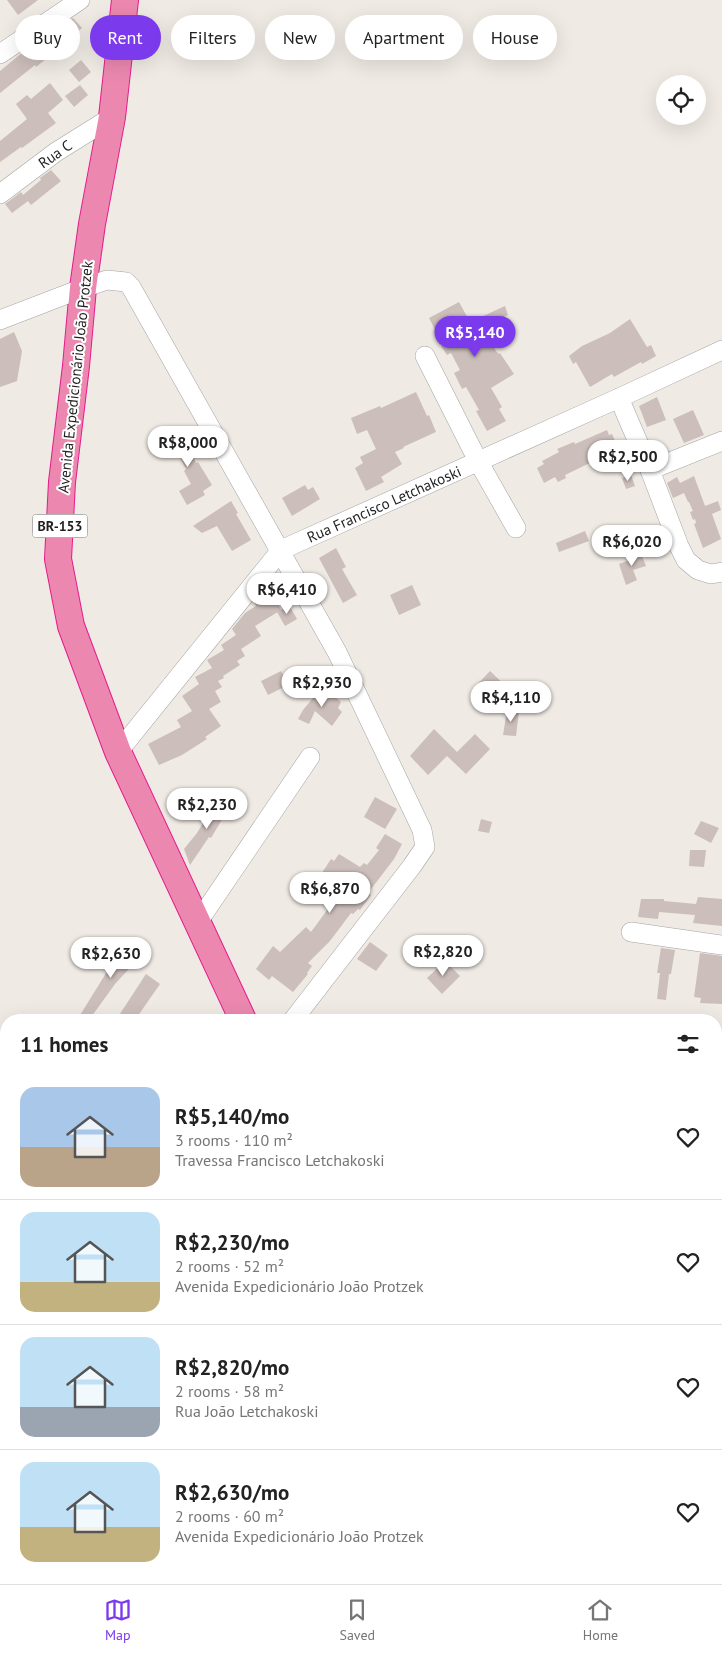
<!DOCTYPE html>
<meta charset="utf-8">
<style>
:root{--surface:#fff;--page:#f2f2f2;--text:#222;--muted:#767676;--line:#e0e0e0;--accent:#7c3aed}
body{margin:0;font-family:"PT Sans",sans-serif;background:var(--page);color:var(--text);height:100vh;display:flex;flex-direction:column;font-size:19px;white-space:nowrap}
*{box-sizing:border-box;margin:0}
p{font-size:16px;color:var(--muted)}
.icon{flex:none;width:28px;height:28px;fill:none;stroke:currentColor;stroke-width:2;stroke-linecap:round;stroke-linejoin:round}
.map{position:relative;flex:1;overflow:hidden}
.sheet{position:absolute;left:0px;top:1014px;width:722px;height:571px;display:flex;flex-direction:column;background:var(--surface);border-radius:20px 20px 0 0;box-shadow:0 5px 20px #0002}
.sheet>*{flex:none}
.banner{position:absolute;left:15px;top:15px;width:692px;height:45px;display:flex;gap:10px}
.buttons{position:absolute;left:656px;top:75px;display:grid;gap:10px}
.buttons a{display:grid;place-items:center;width:50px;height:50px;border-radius:50%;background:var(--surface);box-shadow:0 5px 20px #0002;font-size:25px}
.price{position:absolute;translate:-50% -42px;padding:0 11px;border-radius:18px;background:#fff;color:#222;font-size:16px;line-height:32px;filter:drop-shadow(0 1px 2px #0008)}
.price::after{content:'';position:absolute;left:50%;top:30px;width:15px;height:11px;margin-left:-8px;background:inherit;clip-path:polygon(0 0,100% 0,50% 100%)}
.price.on{background:var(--accent);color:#fff}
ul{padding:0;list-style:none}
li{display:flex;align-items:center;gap:15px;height:125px;padding:0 20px}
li+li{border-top:1px solid var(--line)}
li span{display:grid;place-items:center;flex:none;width:140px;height:100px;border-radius:15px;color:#555}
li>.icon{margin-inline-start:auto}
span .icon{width:60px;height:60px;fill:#fffc;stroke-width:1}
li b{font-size:21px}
h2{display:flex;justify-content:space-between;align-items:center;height:60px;padding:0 20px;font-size:21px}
.chip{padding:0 18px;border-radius:22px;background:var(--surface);box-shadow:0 5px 20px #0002;font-size:18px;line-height:45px}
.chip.on{background:var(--accent);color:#fff}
.tab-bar{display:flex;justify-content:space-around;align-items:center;height:70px;border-top:1px solid var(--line);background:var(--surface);font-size:14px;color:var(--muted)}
.tab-bar a{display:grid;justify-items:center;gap:2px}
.tab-bar .on{color:var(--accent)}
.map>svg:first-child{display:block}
.building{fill:#ccbeba}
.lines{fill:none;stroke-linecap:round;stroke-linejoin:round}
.minor-casing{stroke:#a3a3a3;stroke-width:20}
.major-casing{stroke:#9a4500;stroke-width:25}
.highway-casing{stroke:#e51b8c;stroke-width:28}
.minor{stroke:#fff;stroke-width:19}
.major{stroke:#ffbe9b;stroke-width:24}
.highway{stroke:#ec88b0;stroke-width:26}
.labels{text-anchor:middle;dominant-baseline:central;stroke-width:4;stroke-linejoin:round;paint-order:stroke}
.shield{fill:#fff;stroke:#626262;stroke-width:1}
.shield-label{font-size:14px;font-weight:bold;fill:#1f1f1f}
.street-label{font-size:15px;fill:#1f1f1f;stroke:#fff}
</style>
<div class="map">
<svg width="722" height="1584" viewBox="0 0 722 1584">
<rect width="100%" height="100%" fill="#f0eae4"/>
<g class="building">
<path d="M 7,0 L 38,0 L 18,15 Z"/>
<path d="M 73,18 L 82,28 L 69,38 L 68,37 L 47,53 L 50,56 L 36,67 L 35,65 L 0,93 L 0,71 L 23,52 Z"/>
<path d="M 81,60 L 91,72 L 79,82 L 69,70 Z"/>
<path d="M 50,83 L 63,100 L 48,113 L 56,123 L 22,148 L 21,147 L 0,162 L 0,141 L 27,119 L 16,104 L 27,95 L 31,99 Z"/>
<path d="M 80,85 L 88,95 L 74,107 L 65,96 Z"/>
<path d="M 51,170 L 61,181 L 31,205 L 28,201 L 12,213 L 5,204 L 21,192 L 23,195 L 41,180 L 40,178 Z"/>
<path d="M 459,302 L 470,322 L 505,306 L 508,315 L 482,327 L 496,351 L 499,354 L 500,353 L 514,374 L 491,388 L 502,407 L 499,409 L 506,421 L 487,431 L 476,411 L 479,410 L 466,387 L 462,389 L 454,373 L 460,370 L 451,353 L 447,355 L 441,346 L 443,345 L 429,318 Z"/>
<path d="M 630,319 L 647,347 L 651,345 L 656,356 L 642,364 L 641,362 L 614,377 L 612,374 L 590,387 L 576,362 L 573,364 L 569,356 L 582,346 L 610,333 Z"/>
<path d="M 14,332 L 22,351 L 17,381 L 0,387 L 0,339 Z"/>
<path d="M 416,392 L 427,416 L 429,415 L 436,432 L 403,447 L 404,448 L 395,452 L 402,464 L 381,477 L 384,482 L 366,491 L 355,468 L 363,463 L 360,457 L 376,449 L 367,430 L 357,434 L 351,418 L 380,406 L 381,408 Z"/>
<path d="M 657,397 L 666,420 L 647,427 L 639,406 Z"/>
<path d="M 693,410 L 704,435 L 684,443 L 673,419 Z"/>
<path d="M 182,430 L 196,463 L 198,462 L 212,485 L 203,491 L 205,495 L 187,505 L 179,491 L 191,484 L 184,471 L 186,469 L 177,452 L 170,456 L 163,439 Z"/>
<path d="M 607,430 L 609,435 L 612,434 L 622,456 L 613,461 L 612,458 L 604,462 L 602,457 L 565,475 L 566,478 L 558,482 L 555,477 L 544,483 L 537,468 L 544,464 L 542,461 L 559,452 L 557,449 L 574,442 L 575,444 Z"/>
<path d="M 631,475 L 635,486 L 626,489 L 622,478 Z"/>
<path d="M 694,476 L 705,506 L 718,501 L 721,510 L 712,514 L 721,539 L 703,548 L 694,524 L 696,523 L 695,519 L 693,520 L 690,512 L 693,511 L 689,502 L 688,502 L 684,493 L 673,498 L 667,483 L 677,477 L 680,483 Z"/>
<path d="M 305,485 L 308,490 L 313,487 L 320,499 L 292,516 L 282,498 Z"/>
<path d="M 231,501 L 238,513 L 236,514 L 251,540 L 232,551 L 217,526 L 202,533 L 193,526 Z"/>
<path d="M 585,531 L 589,541 L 559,552 L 556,543 Z"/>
<path d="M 336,548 L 346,567 L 342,569 L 357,595 L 343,603 L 319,558 Z"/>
<path d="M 639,549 L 646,566 L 633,570 L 637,580 L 626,585 L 619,564 L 632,559 L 630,552 Z"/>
<path d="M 412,585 L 421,605 L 399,615 L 390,595 Z"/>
<path d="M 271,590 L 281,610 L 255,626 L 261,636 L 241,649 L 245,656 L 237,661 L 240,665 L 223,676 L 224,678 L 218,681 L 222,687 L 215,691 L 221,702 L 209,709 L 221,726 L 205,737 L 207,739 L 182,755 L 159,765 L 148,744 L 181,727 L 177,720 L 192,711 L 182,696 L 199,684 L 195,677 L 212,668 L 207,660 L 224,650 L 221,645 L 236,635 L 232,629 L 245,613 L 256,606 L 254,602 L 257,598 Z"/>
<path d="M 289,605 L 297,619 L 285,626 L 277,612 Z"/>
<path d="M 281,671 L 288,685 L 268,695 L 261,681 Z"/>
<path d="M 490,671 L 510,690 L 495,706 L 475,687 Z"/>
<path d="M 323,686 L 341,702 L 338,708 L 342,712 L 332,726 L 315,711 L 309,724 L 298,719 L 303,710 Z"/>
<path d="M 507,710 L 519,711 L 516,736 L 503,735 Z"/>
<path d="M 434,729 L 457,752 L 475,734 L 490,749 L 466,774 L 447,756 L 428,775 L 410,756 Z"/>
<path d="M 375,797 L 397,809 L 385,829 L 364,817 Z"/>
<path d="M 218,798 L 230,806 L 211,838 L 209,837 L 190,865 L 184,849 L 197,833 Z"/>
<path d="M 481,819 L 492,822 L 489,833 L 478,831 Z"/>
<path d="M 701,821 L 719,828 L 711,843 L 694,834 Z"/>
<path d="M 385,834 L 402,844 L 394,859 L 368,893 L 371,895 L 360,910 L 358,909 L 353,914 L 351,913 L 330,941 L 308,963 L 312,966 L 307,973 L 308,974 L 293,992 L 272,976 L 269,980 L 256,969 L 273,946 L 280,952 L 306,927 L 311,932 L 333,902 L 323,892 L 332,882 L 320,876 L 331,859 L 334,861 L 339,854 L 360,867 L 364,863 L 367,865 L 379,850 L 376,848 Z"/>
<path d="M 690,850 L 706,850 L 704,867 L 689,866 Z"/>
<path d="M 698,897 L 722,899 L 722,926 L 693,923 L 695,915 L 659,912 L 658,919 L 638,917 L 641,899 L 664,899 L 664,901 L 696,904 Z"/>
<path d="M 133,939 L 142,947 L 134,953 L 139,958 L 115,984 L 89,1020 L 77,1020 L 108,970 L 107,969 L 117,956 L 119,958 Z"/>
<path d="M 370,942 L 388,955 L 376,971 L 357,959 Z"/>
<path d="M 661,948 L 675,950 L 671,974 L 669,974 L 666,1000 L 657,999 L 660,973 L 657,973 Z"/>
<path d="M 700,953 L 722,956 L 722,1004 L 700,1003 L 701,998 L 694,997 Z"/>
<path d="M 445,961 L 460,976 L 442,994 L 427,978 Z"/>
<path d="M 146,974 L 160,984 L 135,1020 L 116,1020 Z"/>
</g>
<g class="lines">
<g class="minor-casing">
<g id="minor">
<path d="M 0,54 L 80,0"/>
<path d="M 0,194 L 56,152 L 112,117"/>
<path d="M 0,320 L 83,288 L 107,280 L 126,282 L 131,287 L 337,652 L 422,830 L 425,847 L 412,866 L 293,1020"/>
<path d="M 425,356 L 478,461 L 516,528"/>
<path d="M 619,398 L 650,470 L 679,546 L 686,560 L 698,570 L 711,574 L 722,572"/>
<path d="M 650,470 L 722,441"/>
<path d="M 118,752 L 281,550 L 619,398 L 722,350"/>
<path d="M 198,922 L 310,757"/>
<path d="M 631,932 L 722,945"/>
<path d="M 716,1174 L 722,1173"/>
<path d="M 716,1286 L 722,1285"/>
<path d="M 404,1579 L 406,1584"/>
<path d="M 639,1579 L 641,1584"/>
</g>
</g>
<g class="major-casing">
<g id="major">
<path d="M 0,1264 L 6,1267"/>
<path d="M 253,1579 L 256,1584"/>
</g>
</g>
<g class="highway-casing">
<g id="highway">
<path d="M 125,0 L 112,117 L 92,224 L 83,288 L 76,366 L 62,482 L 58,559 L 71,626 L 118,752 L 243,1020"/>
<path d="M 503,1579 L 505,1584"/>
</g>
</g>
<use href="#minor" class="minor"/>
<use href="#major" class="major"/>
<use href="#highway" class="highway"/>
</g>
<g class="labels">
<rect class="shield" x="32.5" y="514.5" width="55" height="23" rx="4"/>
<g class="shield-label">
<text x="60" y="526">BR-153</text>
</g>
<g class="street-label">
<text transform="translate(55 154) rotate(-35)">Rua C</text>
<text transform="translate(75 377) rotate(-84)">Avenida Expedicionário João Protzek</text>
<text transform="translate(384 504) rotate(-24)">Rua Francisco Letchakoski</text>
</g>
</g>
</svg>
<div class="buttons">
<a><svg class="icon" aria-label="locate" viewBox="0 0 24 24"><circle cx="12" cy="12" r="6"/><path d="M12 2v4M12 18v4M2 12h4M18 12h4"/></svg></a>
</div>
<b class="price on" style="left:475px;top:358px">R$5,140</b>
<b class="price" style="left:188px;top:468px">R$8,000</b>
<b class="price" style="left:628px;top:482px">R$2,500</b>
<b class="price" style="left:632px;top:567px">R$6,020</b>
<b class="price" style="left:287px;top:615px">R$6,410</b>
<b class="price" style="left:322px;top:708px">R$2,930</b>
<b class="price" style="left:511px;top:723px">R$4,110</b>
<b class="price" style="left:207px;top:830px">R$2,230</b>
<b class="price" style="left:330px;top:914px">R$6,870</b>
<b class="price" style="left:443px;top:977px">R$2,820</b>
<b class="price" style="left:111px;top:979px">R$2,630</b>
<div class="banner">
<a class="chip">Buy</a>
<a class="chip on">Rent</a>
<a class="chip">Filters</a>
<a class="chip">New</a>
<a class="chip">Apartment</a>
<a class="chip">House</a>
</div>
<section class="sheet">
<h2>11 homes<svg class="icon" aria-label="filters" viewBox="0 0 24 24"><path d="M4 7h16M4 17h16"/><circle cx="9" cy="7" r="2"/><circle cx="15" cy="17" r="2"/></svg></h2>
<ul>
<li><span style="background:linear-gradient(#a9c7e8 60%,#b9a48a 0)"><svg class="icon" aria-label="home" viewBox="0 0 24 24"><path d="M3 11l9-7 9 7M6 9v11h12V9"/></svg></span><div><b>R$5,140/mo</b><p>3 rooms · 110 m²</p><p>Travessa Francisco Letchakoski</p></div><svg class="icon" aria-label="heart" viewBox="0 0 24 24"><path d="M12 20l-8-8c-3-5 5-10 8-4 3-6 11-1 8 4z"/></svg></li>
<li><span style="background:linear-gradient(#bfe0f5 70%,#c2b280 0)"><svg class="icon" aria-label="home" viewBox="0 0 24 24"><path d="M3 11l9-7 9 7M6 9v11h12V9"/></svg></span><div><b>R$2,230/mo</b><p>2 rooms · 52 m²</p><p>Avenida Expedicionário João Protzek</p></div><svg class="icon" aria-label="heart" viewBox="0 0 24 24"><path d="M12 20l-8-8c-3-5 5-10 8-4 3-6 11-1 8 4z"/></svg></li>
<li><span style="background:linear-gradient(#bfe0f5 70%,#9aa5b1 0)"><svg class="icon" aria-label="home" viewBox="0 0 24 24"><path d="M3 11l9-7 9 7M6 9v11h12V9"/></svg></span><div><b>R$2,820/mo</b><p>2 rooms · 58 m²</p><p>Rua João Letchakoski</p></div><svg class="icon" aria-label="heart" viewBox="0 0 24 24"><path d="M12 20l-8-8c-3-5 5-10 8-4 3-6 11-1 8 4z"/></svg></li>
<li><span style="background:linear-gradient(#bfe0f5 65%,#c2b280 0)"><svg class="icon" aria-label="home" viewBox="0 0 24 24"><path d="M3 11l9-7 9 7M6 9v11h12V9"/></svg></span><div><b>R$2,630/mo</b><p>2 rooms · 60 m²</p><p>Avenida Expedicionário João Protzek</p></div><svg class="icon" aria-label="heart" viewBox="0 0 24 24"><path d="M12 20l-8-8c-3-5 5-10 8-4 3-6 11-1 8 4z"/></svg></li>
</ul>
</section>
</div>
<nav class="tab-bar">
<a class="on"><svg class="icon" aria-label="map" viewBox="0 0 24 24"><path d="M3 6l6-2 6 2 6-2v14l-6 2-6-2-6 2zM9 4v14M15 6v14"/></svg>Map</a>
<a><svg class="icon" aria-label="saved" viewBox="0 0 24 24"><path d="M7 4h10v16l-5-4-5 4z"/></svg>Saved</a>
<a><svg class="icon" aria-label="home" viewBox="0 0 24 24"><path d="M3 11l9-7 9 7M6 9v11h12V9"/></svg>Home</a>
</nav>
